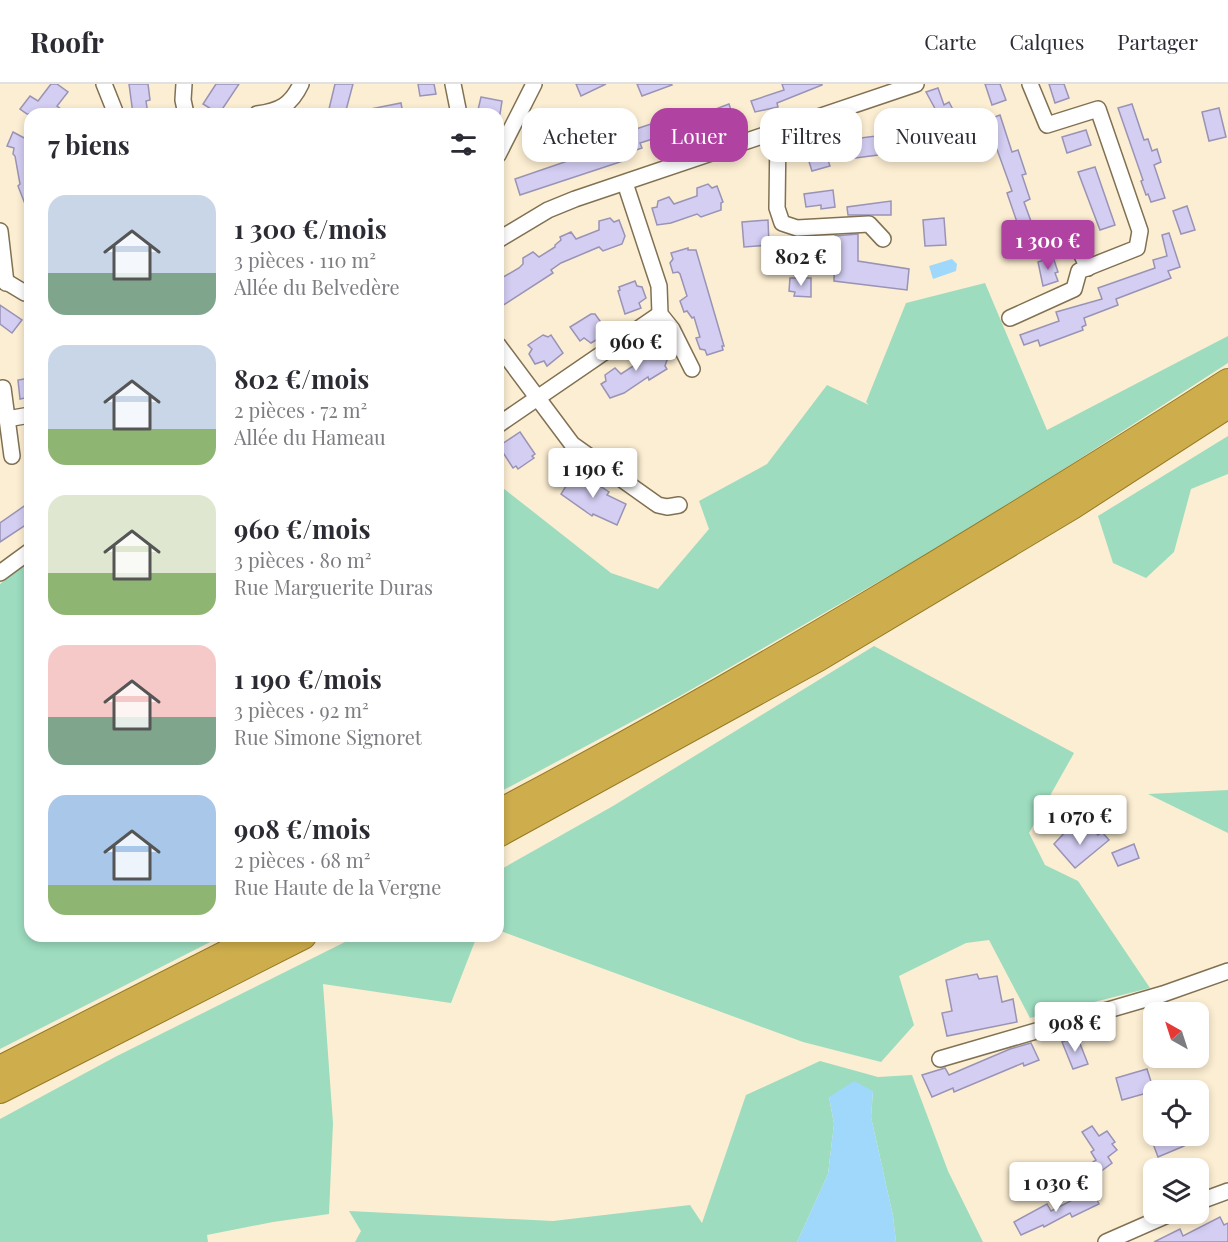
<!DOCTYPE html>
<html lang="fr">
<meta charset="utf-8">
<style>
:root{--surface:#fff;--page:#f2f2f3;--text:#2b2b33;--muted:#7c7c81;--line:#e1e1e2;--accent:#b042a1}
body{margin:0;font-family:"Playfair Display",serif;background:var(--page);color:var(--text);height:100vh;display:flex;flex-direction:column;font-size:22px;white-space:nowrap}
*{box-sizing:border-box;margin:0}
p{font-size:20px;color:var(--muted)}
.icon{flex:none;width:33px;height:33px;fill:none;stroke:currentColor;stroke-width:2;stroke-linecap:round;stroke-linejoin:round}
.map{position:relative;flex:1;overflow:hidden}
.sheet{position:absolute;left:24px;top:24px;width:480px;height:834px;display:flex;flex-direction:column;background:var(--surface);border-radius:18px;box-shadow:0 3px 9px #0003}
.sheet>*{flex:none}
.banner{position:absolute;left:522px;top:24px;width:570px;height:54px;display:flex;gap:12px}
.needle{width:39px;rotate:321deg}
.controls{position:absolute;left:1143px;top:918px;display:grid;gap:12px}
.controls a{display:grid;place-items:center;width:66px;height:66px;border-radius:12px;background:var(--surface);box-shadow:0 3px 9px #0003;font-size:30px}
.price{position:absolute;translate:-50% -51px;padding:0 14px;border-radius:6px;background:#fff;color:#222;font-size:20px;line-height:39px;filter:drop-shadow(0 2px 3px #0008)}
.price::after{content:'';position:absolute;left:50%;top:36px;width:18px;height:14px;margin-left:-9px;background:inherit;clip-path:polygon(0 0,100% 0,50% 100%)}
.price.on{background:var(--accent);color:#fff}
ul{padding:0;list-style:none}
li{display:flex;align-items:center;gap:18px;height:150px;padding:0 24px}
li span{display:grid;place-items:center;flex:none;width:168px;height:120px;border-radius:18px;color:#555}
li>.icon{margin-inline-start:auto}
span .icon{width:72px;height:72px;fill:#fffc;stroke-width:1}
li b{font-size:26px}
h2{display:flex;justify-content:space-between;align-items:center;height:72px;padding:0 24px;font-size:26px}
.chip{padding:0 21px;border-radius:18px;background:var(--surface);box-shadow:0 3px 9px #0003;font-size:21px;line-height:54px}
.chip.on{background:var(--accent);color:#fff}
header{display:flex;align-items:center;gap:36px;box-sizing:border-box;height:84px;padding:0 30px;background:var(--surface);border-bottom:2px solid var(--line)}
header strong{font-size:28px}
nav{display:flex;gap:33px;margin-inline-start:auto;font-size:21px}
.map>svg:first-child{display:block}
.green{fill:#9ddcbf}
.water{fill:#9fd8fb}
.building{fill:#d3cef2;stroke:#9993b5;stroke-width:1.5}
.lines{fill:none;stroke-linecap:round;stroke-linejoin:round}
.minor-casing{stroke:#817152;stroke-width:18}
.trunk-casing{stroke:#957924;stroke-width:28}
.minor{stroke:#fff;stroke-width:15}
.trunk{stroke:#ceae4c;stroke-width:26}
</style>
<header>
<strong>Roofr</strong>
<nav><a>Carte</a><a>Calques</a><a>Partager</a></nav>
</header>
<div class="map">
<svg width="1228" height="1158" viewBox="0 0 1228 1158">
<rect width="100%" height="100%" fill="#fceed2"/>
<g class="green">
<path d="M 985,199 L 1047,346 L 1228,252 L 1228,279 L 979,440 L 680,612 L 498,709 L 498,400 L 611,489 L 658,505 L 709,445 L 699,417 L 767,380 L 827,301 L 869,321 L 866,318 L 906,219 Z"/>
<path d="M 1228,352 L 1228,390 L 1191,405 L 1174,468 L 1146,494 L 1113,479 L 1098,432 Z"/>
<path d="M 30,477 L 30,852 L 222,852 L 0,965 L 0,500 Z"/>
<path d="M 874,562 L 1074,669 L 1029,749 L 1045,781 L 1078,797 L 1150,904 L 1030,934 L 989,856 L 966,859 L 899,892 L 914,941 L 881,978 L 803,958 L 498,846 L 498,787 L 613,722 Z"/>
<path d="M 1228,706 L 1228,749 L 1148,710 Z"/>
<path d="M 357,852 L 477,852 L 451,919 L 323,900 L 333,1039 L 329,1130 L 273,1138 L 207,1151 L 208,1158 L 0,1158 L 0,1035 L 115,973 Z"/>
<path d="M 820,977 L 878,993 L 912,991 L 948,1087 L 983,1158 L 896,1158 L 893,1132 L 871,1033 L 873,1007 L 829,1013 L 834,1040 L 828,1090 L 797,1158 L 355,1158 L 361,1147 L 349,1127 L 553,1137 L 690,1121 L 702,1139 L 746,1011 Z"/>
</g>
<g class="water">
<path d="M 952,175 L 957,180 L 956,187 L 933,195 L 929,182 Z"/>
<path d="M 854,997 L 873,1007 L 871,1033 L 893,1132 L 896,1158 L 797,1158 L 828,1090 L 834,1040 L 829,1013 Z"/>
</g>
<g class="building">
<path d="M 51,0 L 57,0 L 68,8 L 57,22 L 68,30 L 27,30 L 20,25 L 30,12 L 38,17 Z"/>
<path d="M 129,0 L 148,0 L 150,16 L 146,17 L 148,30 L 133,30 Z"/>
<path d="M 216,0 L 239,0 L 219,30 L 203,20 Z"/>
<path d="M 335,0 L 353,0 L 345,30 L 331,30 L 332,26 L 329,25 Z"/>
<path d="M 418,0 L 434,0 L 436,10 L 420,12 Z"/>
<path d="M 576,0 L 606,0 L 581,12 Z"/>
<path d="M 637,0 L 671,0 L 672,1 L 642,12 Z"/>
<path d="M 782,0 L 822,0 L 822,1 L 777,19 L 778,23 L 755,28 L 751,17 L 784,6 Z"/>
<path d="M 985,0 L 1000,0 L 1006,16 L 992,21 Z"/>
<path d="M 1049,0 L 1064,0 L 1069,14 L 1055,19 Z"/>
<path d="M 938,4 L 944,21 L 949,18 L 963,45 L 950,52 L 926,8 Z"/>
<path d="M 481,13 L 502,17 L 500,30 L 477,30 Z"/>
<path d="M 401,19 L 403,30 L 370,30 L 370,25 Z"/>
<path d="M 729,20 L 734,35 L 719,41 L 720,43 L 685,53 L 686,54 L 666,62 L 662,52 L 640,59 L 642,64 L 624,70 L 626,76 L 520,111 L 515,95 L 620,59 L 619,55 L 637,48 L 636,45 L 657,38 L 660,46 Z"/>
<path d="M 1132,20 L 1144,56 L 1148,55 L 1152,67 L 1157,65 L 1161,78 L 1154,81 L 1165,114 L 1151,118 L 1148,110 L 1146,111 L 1141,97 L 1143,96 L 1118,24 Z"/>
<path d="M 1219,24 L 1226,53 L 1209,57 L 1202,28 Z"/>
<path d="M 1000,31 L 1012,68 L 1018,66 L 1026,90 L 1022,91 L 1030,115 L 1024,118 L 1032,140 L 1036,139 L 1042,155 L 1040,156 L 1042,165 L 1028,170 L 1007,109 L 1012,107 L 995,60 L 990,62 L 981,38 Z"/>
<path d="M 1086,46 L 1091,61 L 1067,69 L 1062,53 Z"/>
<path d="M 13,48 L 30,57 L 30,125 L 27,125 L 18,102 L 20,100 L 15,72 L 13,70 L 14,64 L 7,62 Z"/>
<path d="M 876,52 L 878,71 L 848,75 L 845,56 Z"/>
<path d="M 821,56 L 830,82 L 812,87 L 804,62 Z"/>
<path d="M 1095,83 L 1115,141 L 1100,146 L 1078,88 Z"/>
<path d="M 708,100 L 712,104 L 717,102 L 723,118 L 721,119 L 721,126 L 701,133 L 697,130 L 671,139 L 657,141 L 652,124 L 657,123 L 658,117 L 669,113 L 674,120 L 697,112 L 697,104 Z"/>
<path d="M 833,106 L 835,123 L 821,125 L 821,121 L 806,123 L 804,110 Z"/>
<path d="M 891,117 L 891,131 L 848,131 L 847,123 Z"/>
<path d="M 1187,122 L 1195,146 L 1181,150 L 1173,127 Z"/>
<path d="M 610,134 L 614,138 L 619,136 L 625,152 L 622,160 L 603,167 L 599,163 L 561,179 L 551,186 L 553,189 L 502,222 L 498,216 L 498,196 L 519,184 L 523,180 L 523,174 L 533,168 L 539,173 L 555,163 L 555,161 L 561,156 L 560,153 L 571,148 L 576,155 L 599,146 L 599,137 Z"/>
<path d="M 944,134 L 946,161 L 925,162 L 923,136 Z"/>
<path d="M 768,136 L 769,161 L 744,163 L 742,138 Z"/>
<path d="M 1169,149 L 1180,183 L 1168,187 L 1171,194 L 1116,215 L 1118,221 L 1084,234 L 1086,241 L 1082,243 L 1083,246 L 1040,262 L 1038,256 L 1024,261 L 1020,251 L 1059,237 L 1056,228 L 1102,215 L 1098,204 L 1155,184 L 1153,176 L 1167,172 L 1162,151 Z"/>
<path d="M 858,150 L 858,177 L 909,185 L 907,206 L 834,197 L 835,152 Z"/>
<path d="M 688,164 L 688,166 L 696,166 L 724,262 L 722,262 L 723,266 L 707,271 L 705,266 L 700,265 L 696,254 L 700,253 L 694,233 L 692,234 L 687,227 L 684,228 L 680,217 L 687,212 L 680,190 L 678,188 L 673,189 L 670,179 L 673,175 L 671,169 Z"/>
<path d="M 1053,173 L 1058,188 L 1055,189 L 1058,197 L 1043,202 L 1038,178 Z"/>
<path d="M 790,194 L 811,194 L 811,213 L 794,212 L 795,208 L 789,207 Z"/>
<path d="M 635,197 L 637,202 L 642,203 L 646,214 L 639,219 L 641,224 L 625,230 L 618,207 L 620,206 L 619,203 Z"/>
<path d="M 0,221 L 22,236 L 12,249 L 0,240 Z"/>
<path d="M 591,230 L 595,230 L 605,244 L 600,247 L 601,253 L 591,259 L 584,254 L 580,257 L 570,243 Z"/>
<path d="M 543,251 L 548,253 L 551,251 L 563,269 L 547,282 L 544,277 L 535,280 L 529,270 L 532,265 L 528,261 Z"/>
<path d="M 648,262 L 653,265 L 658,262 L 667,276 L 665,282 L 667,285 L 649,296 L 648,293 L 624,309 L 610,314 L 601,300 L 606,297 L 605,291 L 615,284 L 621,290 L 641,277 L 638,269 Z"/>
<path d="M 30,294 L 30,313 L 20,315 L 18,296 Z"/>
<path d="M 520,348 L 535,370 L 532,372 L 534,374 L 518,385 L 516,382 L 513,384 L 500,364 L 503,362 L 502,360 Z"/>
<path d="M 575,388 L 592,401 L 594,398 L 609,408 L 607,411 L 626,420 L 617,441 L 593,430 L 592,432 L 561,410 Z"/>
<path d="M 30,418 L 30,438 L 0,458 L 0,439 Z"/>
<path d="M 1070,743 L 1080,755 L 1092,745 L 1098,751 L 1102,748 L 1109,756 L 1075,784 L 1054,760 Z"/>
<path d="M 1134,760 L 1139,774 L 1118,782 L 1112,769 Z"/>
<path d="M 977,890 L 979,895 L 997,892 L 1002,918 L 1013,915 L 1017,938 L 947,952 L 942,929 L 952,927 L 946,896 Z"/>
<path d="M 1077,952 L 1088,980 L 1073,985 L 1062,958 Z"/>
<path d="M 1031,959 L 1039,976 L 1024,982 L 1023,979 L 954,1008 L 953,1004 L 932,1013 L 922,991 L 945,984 L 949,991 L 1010,965 Z"/>
<path d="M 1147,985 L 1154,1007 L 1122,1016 L 1116,994 Z"/>
<path d="M 1092,1042 L 1099,1052 L 1107,1047 L 1115,1058 L 1112,1060 L 1117,1066 L 1108,1073 L 1112,1079 L 1100,1088 L 1093,1078 L 1096,1076 L 1091,1068 L 1094,1066 L 1082,1048 Z"/>
<path d="M 1165,1052 L 1180,1052 L 1184,1062 L 1158,1073 L 1152,1057 Z"/>
<path d="M 1092,1106 L 1099,1120 L 1072,1133 L 1070,1129 L 1044,1143 L 1043,1141 L 1021,1151 L 1014,1138 L 1047,1120 L 1051,1127 Z"/>
<path d="M 1220,1133 L 1224,1141 L 1228,1139 L 1228,1158 L 1154,1158 L 1180,1145 L 1183,1152 Z"/>
</g>
<g class="lines">
<g class="minor-casing">
<g id="minor">
<path d="M 104,0 L 116,30"/>
<path d="M 184,0 L 183,16 L 186,30"/>
<path d="M 453,0 L 459,30"/>
<path d="M 257,30 C 280,27 291,21 301,0"/>
<path d="M 778,47 L 777,124 L 782,139 L 797,144 L 869,140 L 883,155"/>
<path d="M 498,71 L 534,0"/>
<path d="M 625,99 L 659,202 L 660,230 L 672,245 L 692,285"/>
<path d="M 0,147 L 6,199"/>
<path d="M 1072,150 L 1088,184"/>
<path d="M 498,156 L 548,126 L 575,115 L 916,0"/>
<path d="M 0,194 L 25,209 L 30,208"/>
<path d="M 1010,234 L 1074,205 L 1079,187 L 1137,164 L 1140,147 L 1098,25 L 1047,41 L 1030,0"/>
<path d="M 498,261 L 572,360 L 658,421 L 667,423 L 679,421"/>
<path d="M 3,304 L 12,372"/>
<path d="M 7,335 L 30,331"/>
<path d="M 498,341 L 660,230"/>
<path d="M 0,489 L 30,467"/>
<path d="M 940,975 L 1163,910 L 1228,887"/>
<path d="M 1198,1118 L 1228,1107"/>
<path d="M 1106,1158 L 1170,1130"/>
</g>
</g>
<g class="trunk-casing">
<g id="trunk">
<path d="M 498,729 C 748,597 990,450 1228,298"/>
<path d="M 498,750 L 818,574 L 1072,422 L 1228,321"/>
<path d="M 0,985 L 261,852"/>
<path d="M 0,1006 L 303,852"/>
</g>
</g>
<use href="#minor" class="minor"/>
<use href="#trunk" class="trunk"/>
</g>
</svg>
<div class="controls">
<a><svg class="needle" viewBox="-14 -14 28 28"><path d="M0-13l5 13h-10z" fill="#e53935"/><path d="M0 13l5-13h-10z" fill="#7c7c81"/></svg></a>
<a><svg class="icon" aria-label="locate" viewBox="0 0 24 24"><circle cx="12" cy="12" r="6"/><path d="M12 2v4M12 18v4M2 12h4M18 12h4"/></svg></a>
<a><svg class="icon" aria-label="layers" viewBox="0 0 24 24"><path d="M12 4l9 5-9 5-9-5zM3 14l9 5 9-5"/></svg></a>
</div>
<b class="price on" style="left:1048px;top:187px">1 300 €</b>
<b class="price" style="left:801px;top:203px">802 €</b>
<b class="price" style="left:636px;top:288px">960 €</b>
<b class="price" style="left:593px;top:415px">1 190 €</b>
<b class="price" style="left:1080px;top:762px">1 070 €</b>
<b class="price" style="left:1075px;top:969px">908 €</b>
<b class="price" style="left:1056px;top:1129px">1 030 €</b>
<div class="banner">
<a class="chip">Acheter</a>
<a class="chip on">Louer</a>
<a class="chip">Filtres</a>
<a class="chip">Nouveau</a>
</div>
<section class="sheet">
<h2>7 biens<svg class="icon" aria-label="filters" viewBox="0 0 24 24"><path d="M4 7h16M4 17h16"/><circle cx="9" cy="7" r="2"/><circle cx="15" cy="17" r="2"/></svg></h2>
<ul>
<li><span style="background:linear-gradient(#c9d6e8 65%,#7fa58c 0)"><svg class="icon" aria-label="home" viewBox="0 0 24 24"><path d="M3 11l9-7 9 7M6 9v11h12V9"/></svg></span><div><b>1 300 €/mois</b><p>3 pièces · 110 m²</p><p>Allée du Belvedère</p></div></li>
<li><span style="background:linear-gradient(#c9d6e8 70%,#8fb573 0)"><svg class="icon" aria-label="home" viewBox="0 0 24 24"><path d="M3 11l9-7 9 7M6 9v11h12V9"/></svg></span><div><b>802 €/mois</b><p>2 pièces · 72 m²</p><p>Allée du Hameau</p></div></li>
<li><span style="background:linear-gradient(#dfe7d0 65%,#8fb573 0)"><svg class="icon" aria-label="home" viewBox="0 0 24 24"><path d="M3 11l9-7 9 7M6 9v11h12V9"/></svg></span><div><b>960 €/mois</b><p>3 pièces · 80 m²</p><p>Rue Marguerite Duras</p></div></li>
<li><span style="background:linear-gradient(#f6c9c9 60%,#7fa58c 0)"><svg class="icon" aria-label="home" viewBox="0 0 24 24"><path d="M3 11l9-7 9 7M6 9v11h12V9"/></svg></span><div><b>1 190 €/mois</b><p>3 pièces · 92 m²</p><p>Rue Simone Signoret</p></div></li>
<li><span style="background:linear-gradient(#a9c7e8 75%,#8fb573 0)"><svg class="icon" aria-label="home" viewBox="0 0 24 24"><path d="M3 11l9-7 9 7M6 9v11h12V9"/></svg></span><div><b>908 €/mois</b><p>2 pièces · 68 m²</p><p>Rue Haute de la Vergne</p></div></li>
</ul>
</section>
</div>
